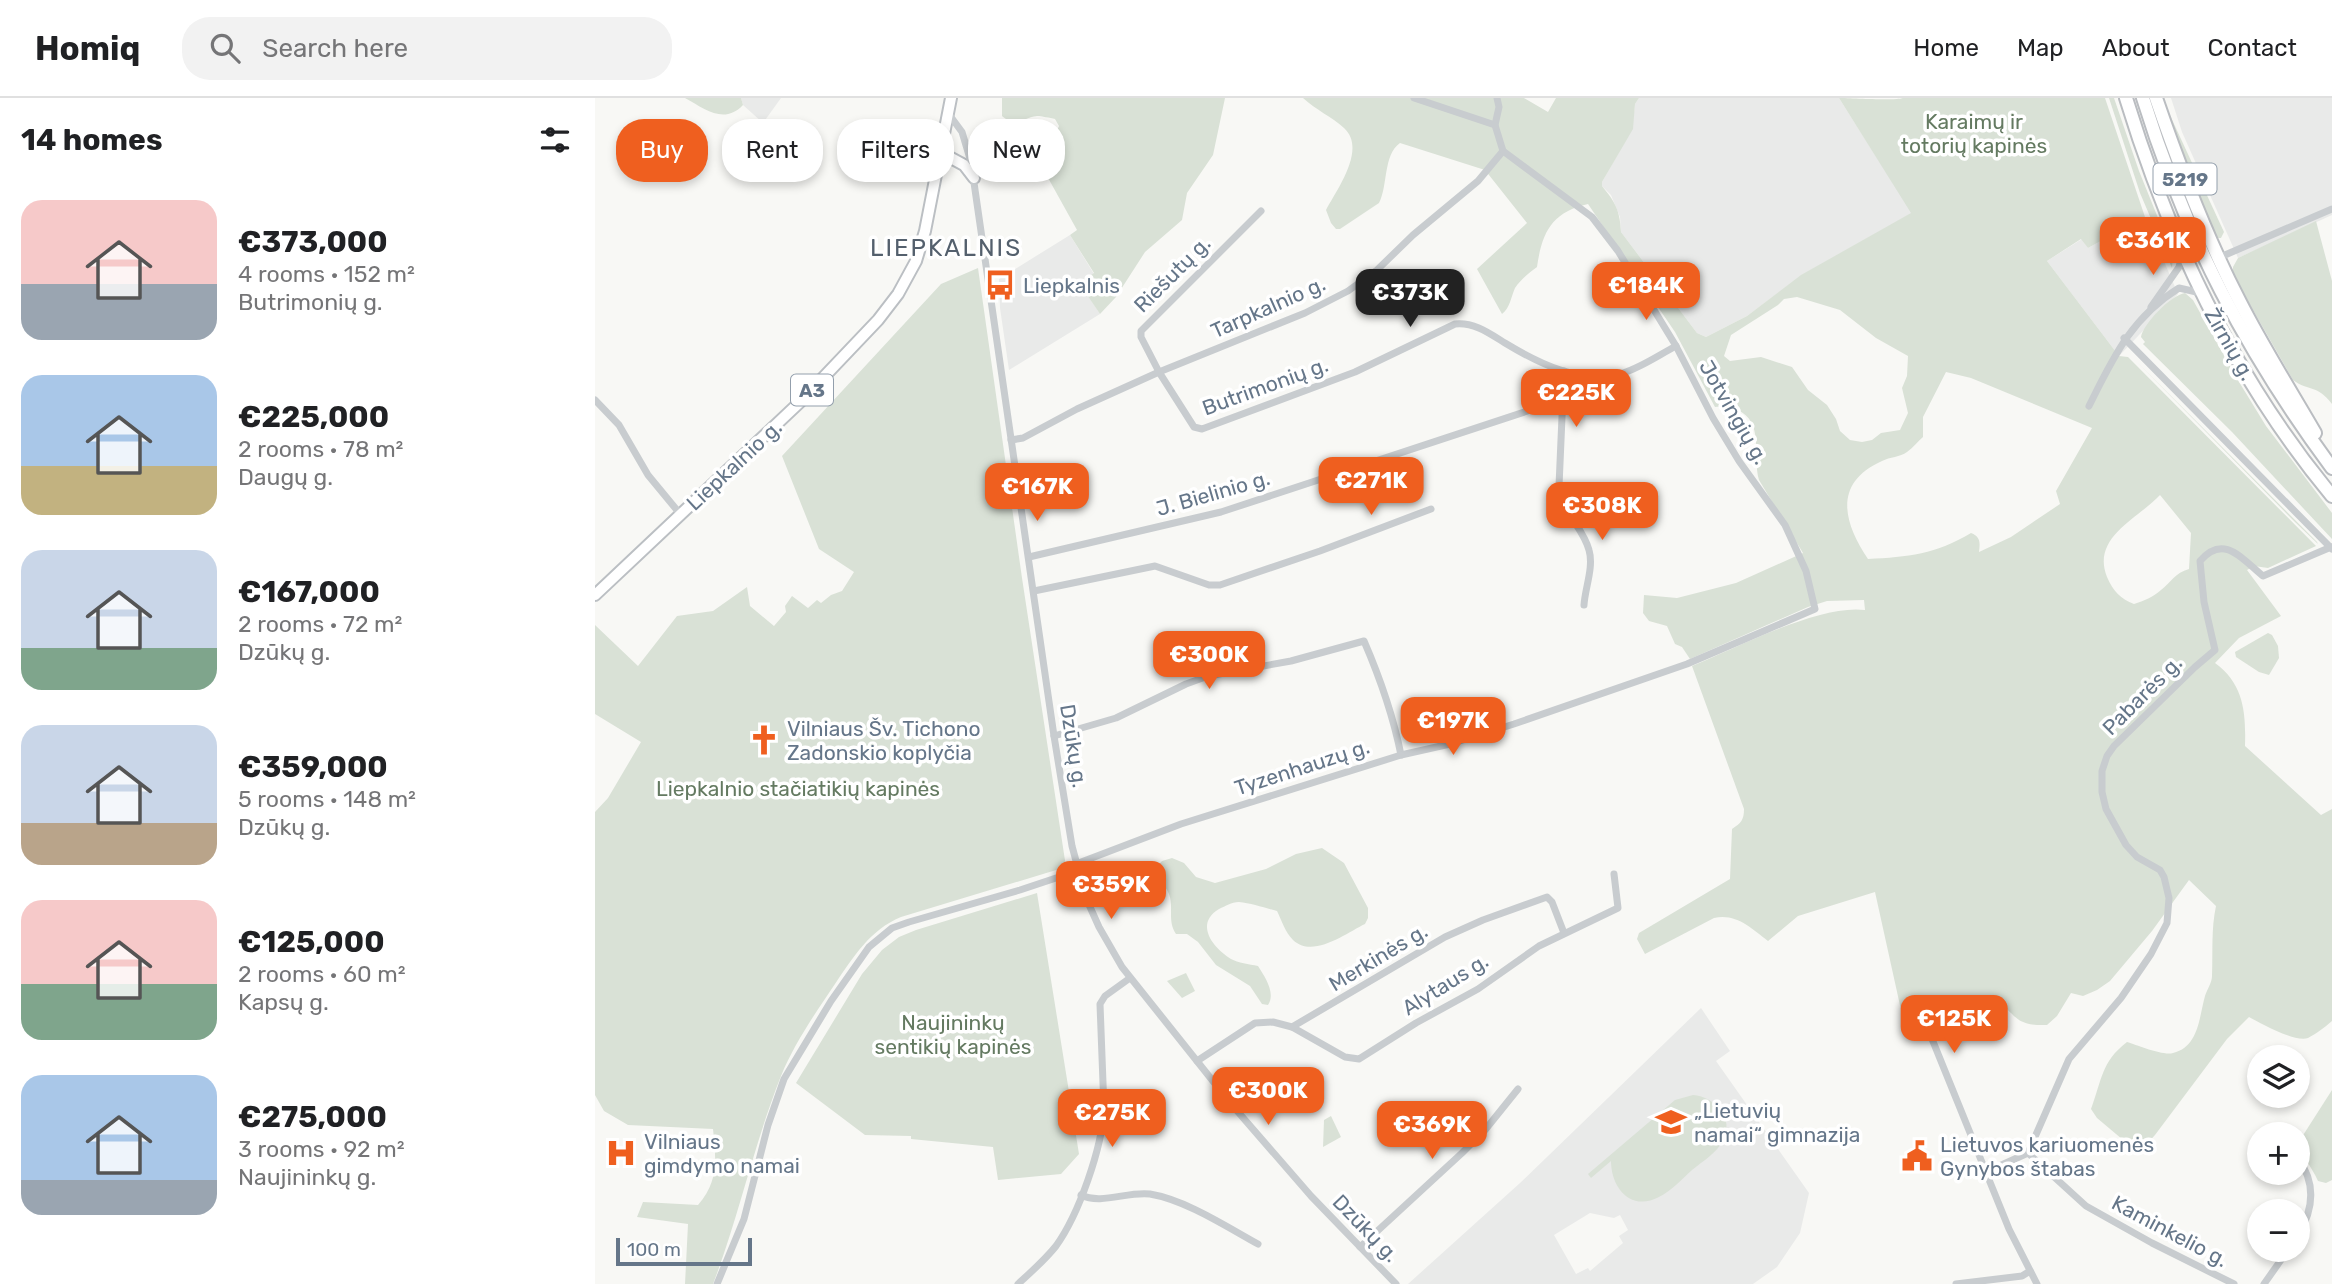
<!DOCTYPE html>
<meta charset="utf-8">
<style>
:root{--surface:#fff;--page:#f2f2f2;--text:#202124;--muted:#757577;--line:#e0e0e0;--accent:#ef5f1f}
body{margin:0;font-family:Rubik,sans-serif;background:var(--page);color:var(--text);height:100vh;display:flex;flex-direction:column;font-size:26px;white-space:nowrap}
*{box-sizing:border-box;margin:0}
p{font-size:23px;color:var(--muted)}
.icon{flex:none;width:38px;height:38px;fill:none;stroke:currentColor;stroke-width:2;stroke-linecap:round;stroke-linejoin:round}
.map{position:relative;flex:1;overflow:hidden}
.sheet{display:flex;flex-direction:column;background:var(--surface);width:595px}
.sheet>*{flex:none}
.top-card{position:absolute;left:21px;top:21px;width:665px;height:63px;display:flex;gap:14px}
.fabs{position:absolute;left:1652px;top:947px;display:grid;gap:14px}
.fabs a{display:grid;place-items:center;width:63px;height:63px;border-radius:50%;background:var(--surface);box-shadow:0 4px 10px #0003;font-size:35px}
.scale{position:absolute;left:21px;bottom:18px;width:136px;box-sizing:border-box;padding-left:7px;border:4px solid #657689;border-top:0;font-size:19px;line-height:24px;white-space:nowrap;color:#657689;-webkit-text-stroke:5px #fff;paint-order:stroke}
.price{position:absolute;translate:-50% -60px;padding:0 16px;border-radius:14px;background:var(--accent);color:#fff;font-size:23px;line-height:46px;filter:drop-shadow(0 2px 4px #0008)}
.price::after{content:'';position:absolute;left:50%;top:42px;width:21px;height:16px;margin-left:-10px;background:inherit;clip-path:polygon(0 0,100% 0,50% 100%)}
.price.selected{background:#222;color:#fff}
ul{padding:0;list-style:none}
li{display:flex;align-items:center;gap:21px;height:175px;padding:0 21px}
li span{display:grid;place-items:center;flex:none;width:196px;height:140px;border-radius:21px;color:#555}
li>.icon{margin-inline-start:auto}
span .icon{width:84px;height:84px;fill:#fffc;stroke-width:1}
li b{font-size:30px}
h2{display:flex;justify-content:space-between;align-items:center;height:84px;padding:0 21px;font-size:30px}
.tag{padding:0 24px;border-radius:28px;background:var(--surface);box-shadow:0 4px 10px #0003;font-size:24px;line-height:63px}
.tag.selected{background:var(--accent);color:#fff}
header{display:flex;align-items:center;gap:42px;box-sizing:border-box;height:98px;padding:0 35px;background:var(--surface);border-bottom:2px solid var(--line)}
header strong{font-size:33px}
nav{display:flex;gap:38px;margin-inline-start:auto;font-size:24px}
.search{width:490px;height:63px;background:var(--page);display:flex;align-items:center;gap:18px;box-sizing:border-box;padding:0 24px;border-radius:28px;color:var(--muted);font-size:26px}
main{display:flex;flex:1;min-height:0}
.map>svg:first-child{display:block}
.built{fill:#e9eae9;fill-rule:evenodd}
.green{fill:#d9e1d6;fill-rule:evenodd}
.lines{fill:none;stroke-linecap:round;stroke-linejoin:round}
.primary-casing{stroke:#bbbfc3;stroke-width:14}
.trunk-casing{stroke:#babdc1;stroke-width:16}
.minor{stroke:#c8cccf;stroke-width:7}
.primary{stroke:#fff;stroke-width:10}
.trunk{stroke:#fff;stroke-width:12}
.labels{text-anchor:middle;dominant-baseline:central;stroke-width:7;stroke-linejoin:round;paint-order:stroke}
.shield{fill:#fff;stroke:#939fac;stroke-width:2}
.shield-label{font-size:19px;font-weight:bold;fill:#657689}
.park-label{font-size:21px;fill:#647a61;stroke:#fff}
.street-label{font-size:21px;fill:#657689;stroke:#fff}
.poi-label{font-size:21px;fill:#657689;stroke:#fff;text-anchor:start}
.quarter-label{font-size:24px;letter-spacing:2px;fill:#54606d;stroke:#fff}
</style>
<header>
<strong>Homiq</strong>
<div class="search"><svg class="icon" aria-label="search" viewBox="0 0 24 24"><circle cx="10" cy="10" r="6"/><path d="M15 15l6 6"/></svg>Search here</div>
<nav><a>Home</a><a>Map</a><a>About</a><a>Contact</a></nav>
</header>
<main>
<section class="sheet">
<h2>14 homes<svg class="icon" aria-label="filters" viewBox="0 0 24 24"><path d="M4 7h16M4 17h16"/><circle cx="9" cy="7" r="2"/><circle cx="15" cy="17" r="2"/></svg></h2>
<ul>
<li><span style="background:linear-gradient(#f6c9c9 60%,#9aa5b1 0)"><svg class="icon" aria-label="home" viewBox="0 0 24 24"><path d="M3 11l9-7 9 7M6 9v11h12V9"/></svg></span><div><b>€373,000</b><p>4 rooms · 152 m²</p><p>Butrimonių g.</p></div></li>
<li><span style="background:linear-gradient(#a9c7e8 65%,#c2b280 0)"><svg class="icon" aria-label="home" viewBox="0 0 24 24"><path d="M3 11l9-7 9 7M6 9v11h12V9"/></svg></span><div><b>€225,000</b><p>2 rooms · 78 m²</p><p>Daugų g.</p></div></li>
<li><span style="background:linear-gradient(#c9d6e8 70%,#7fa58c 0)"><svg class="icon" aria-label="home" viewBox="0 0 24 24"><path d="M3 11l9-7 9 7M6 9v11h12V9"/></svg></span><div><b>€167,000</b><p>2 rooms · 72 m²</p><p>Dzūkų g.</p></div></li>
<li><span style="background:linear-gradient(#c9d6e8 70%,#b9a48a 0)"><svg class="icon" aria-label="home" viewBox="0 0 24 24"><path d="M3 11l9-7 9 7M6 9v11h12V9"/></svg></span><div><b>€359,000</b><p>5 rooms · 148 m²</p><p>Dzūkų g.</p></div></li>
<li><span style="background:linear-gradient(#f6c9c9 60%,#7fa58c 0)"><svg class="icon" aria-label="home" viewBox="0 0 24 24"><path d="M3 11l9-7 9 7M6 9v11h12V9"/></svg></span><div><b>€125,000</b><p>2 rooms · 60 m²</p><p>Kapsų g.</p></div></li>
<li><span style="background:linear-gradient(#a9c7e8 75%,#9aa5b1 0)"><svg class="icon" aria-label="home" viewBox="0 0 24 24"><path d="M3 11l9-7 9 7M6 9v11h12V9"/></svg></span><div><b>€275,000</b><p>3 rooms · 92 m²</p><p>Naujininkų g.</p></div></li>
</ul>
</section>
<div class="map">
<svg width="1737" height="1186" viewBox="0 0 1737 1186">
<rect width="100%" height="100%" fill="#f8f8f5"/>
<g class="built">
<path d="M 146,0 L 186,0 L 168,25 L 148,7 Z"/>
<path d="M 1044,0 L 1244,0 L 1317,115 L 1207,177 L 1152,218 L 1111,239 L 1102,235 L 1026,134 L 1025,119 L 1016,97 L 1007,88 L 1007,84 L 1037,31 L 1040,6 Z"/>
<path d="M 1576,0 L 1737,0 L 1737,117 L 1643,160 L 1587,34 Z"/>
<path d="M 1550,119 L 1583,196 L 1524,258 L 1452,163 L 1487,141 L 1493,150 Z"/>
<path d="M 475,137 L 499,176 L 485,185 L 505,216 L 414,272 L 405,210 L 404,181 Z"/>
<path d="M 1106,910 L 1135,953 L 1121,963 L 1214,1095 L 1205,1135 L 1182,1169 L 1158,1186 L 813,1186 L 925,1085 ZM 995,1115 L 1019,1120 L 1025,1117 L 1033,1132 L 1024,1138 L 1028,1145 L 995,1173 L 993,1170 L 981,1176 L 959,1137 Z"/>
</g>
<g class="green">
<path d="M 90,0 L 146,0 L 148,7 C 129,27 110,11 90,0 Z"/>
<path d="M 407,0 L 630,0 L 618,57 L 592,95 L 587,122 L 550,154 L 521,199 L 505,216 L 484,185 L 499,175 L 475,137 L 482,132 L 442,60 L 452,55 L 464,28 L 460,21 C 455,20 447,18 442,18 C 427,20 421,30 407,18 Z"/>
<path d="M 708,0 L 929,0 L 953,14 L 961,0 L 1044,0 L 1040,6 L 1038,31 L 1007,84 L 1007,88 C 1020,104 1025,112 1026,134 L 1102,235 L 1111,239 L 1152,218 L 1206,177 L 1316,115 L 1244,0 C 1256,0 1300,3 1308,0 L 1510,0 L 1550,119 L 1493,150 L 1486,141 L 1452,163 L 1524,258 L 1533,259 L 1721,448 L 1673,470 L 1659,468 L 1652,472 L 1686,518 L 1644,540 L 1620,565 C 1649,586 1651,615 1650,648 L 1726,717 L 1737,711 L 1737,923 C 1730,929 1721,936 1713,940 C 1701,945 1665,925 1654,919 L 1632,941 L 1560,1037 L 1549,1049 L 1540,1052 L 1502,1020 L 1496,1011 C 1507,982 1506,964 1532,944 C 1542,947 1568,958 1578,955 C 1604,949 1604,919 1610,898 C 1612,891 1617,885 1617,878 C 1618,854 1616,831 1621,808 L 1594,782 L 1557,833 L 1515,883 L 1502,892 L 1488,898 L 1476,895 L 1462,918 L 1452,927 C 1417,928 1423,916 1399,901 C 1386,893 1347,899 1331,900 L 1328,913 L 1310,930 L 1280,794 L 1203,818 L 1173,843 C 1156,830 1141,815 1119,820 L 1050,856 L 1042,841 L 1044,835 L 1135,781 L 1137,731 C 1146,725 1149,722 1149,711 L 1097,568 C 1142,550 1224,506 1270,512 L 1269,502 L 1232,503 L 1213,509 L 1095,561 L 1087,549 L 1080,546 L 1072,528 L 1054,523 L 1048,515 L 1049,497 L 1082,500 L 1141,485 L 1208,455 L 1164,382 C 1157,358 1170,323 1142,312 C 1133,308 1129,308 1120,309 L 1080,234 L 993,106 C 957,114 947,134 942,169 C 934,175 926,181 920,190 C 916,199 915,210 907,216 L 882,171 L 932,125 L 890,72 L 805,45 C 788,57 793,88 784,105 L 745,131 L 741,131 L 736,125 L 731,112 C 742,91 772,51 749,30 C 737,19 721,12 708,0 ZM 1202,199 L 1245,212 L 1281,240 L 1313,258 L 1312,278 L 1307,290 L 1313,315 L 1305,332 L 1286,335 L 1277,342 L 1267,344 L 1255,342 L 1245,333 L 1241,321 L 1232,307 L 1213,292 L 1197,269 L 1166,259 L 1135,263 L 1129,258 L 1136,237 L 1183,207 L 1189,201 ZM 1351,274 L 1376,280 L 1497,330 L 1461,393 L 1465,406 L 1416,439 L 1384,454 C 1385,445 1386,439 1376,435 C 1341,456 1313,459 1273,461 C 1248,424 1238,385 1287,363 C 1295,359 1305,359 1312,354 C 1318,350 1323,343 1328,339 L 1328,319 ZM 1565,397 L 1596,435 L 1594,471 C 1580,475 1576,484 1566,492 C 1558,499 1549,503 1539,506 C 1526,501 1518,493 1512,479 C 1496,439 1543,421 1565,397 Z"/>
<path d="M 1514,0 L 1519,0 L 1544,73 L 1578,157 L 1577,170 L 1545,95 Z"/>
<path d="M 1567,0 L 1629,134 L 1626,140 L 1621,140 L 1600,90 Z"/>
<path d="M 1721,123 L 1737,183 L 1737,306 C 1722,286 1714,294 1698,282 L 1638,177 L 1638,169 L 1643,160 Z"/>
<path d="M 383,170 L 427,480 L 471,769 L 306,819 C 275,832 259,858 240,886 C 221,914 199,946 186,978 C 159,1046 144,1118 118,1186 L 90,1186 L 93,1126 L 42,1119 L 48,1104 L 103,1107 C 124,1083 121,1061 118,1031 L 33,1027 L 9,1013 L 0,997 L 0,714 L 13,700 L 46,644 L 0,616 L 0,527 L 43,568 L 82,518 L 118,513 L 152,489 L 155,508 L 179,528 L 191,514 L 190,508 L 197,498 L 213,510 L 222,502 L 226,505 L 236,497 L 247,493 L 259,474 L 224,451 L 187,358 L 346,186 Z"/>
<path d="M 1590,195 L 1598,202 L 1641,279 L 1671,328 L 1737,415 L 1737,441 L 1637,334 L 1548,246 L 1550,244 L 1546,239 C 1548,226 1576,197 1590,195 Z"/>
<path d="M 1541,263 L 1722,444 L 1723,446 L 1700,424 Z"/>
<path d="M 1673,535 L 1677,537 L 1683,548 L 1684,560 L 1674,577 L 1664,574 L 1641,559 L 1640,554 Z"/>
<path d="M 727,750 L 749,765 L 773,810 L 773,820 L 770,826 C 751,835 718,861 698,842 C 690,834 687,823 682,813 C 670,810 656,805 644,804 C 636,804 631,808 624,811 C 599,826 618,850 636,861 C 643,865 654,866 663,868 C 670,879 681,895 673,907 L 667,906 L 655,888 L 621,867 L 603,844 L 592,836 L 581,836 C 572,823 579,809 574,796 C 570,786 562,781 561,770 L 567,763 L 577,760 L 589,765 L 601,779 L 620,785 L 671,771 L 701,756 Z"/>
<path d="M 442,795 L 484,1056 L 466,1076 L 403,1082 L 398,1049 L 316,1041 L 316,1038 L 270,1037 L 201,985 L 267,876 L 287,852 L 304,839 L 321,832 Z"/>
<path d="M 591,875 L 600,893 L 587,900 L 572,883 Z"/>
<path d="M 1737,992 L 1737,1082 L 1731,1085 L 1723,1083 C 1717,1069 1705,1057 1705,1042 Z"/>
<path d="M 1098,997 C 1120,999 1140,1020 1128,1042 C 1122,1055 1108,1063 1097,1072 C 1087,1081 1076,1093 1064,1099 C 1036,1114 1016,1090 1016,1063 L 996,1080 L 993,1076 L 1080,1002 Z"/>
<path d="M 736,1018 L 746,1039 L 728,1049 L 729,1022 Z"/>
</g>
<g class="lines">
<g class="primary-casing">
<g id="primary">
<path d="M 345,54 L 369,67 L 379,80"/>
<path d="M 0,497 L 205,304 L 283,222 L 303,196 L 321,163 L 330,133 L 356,0"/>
</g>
</g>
<g class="trunk-casing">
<g id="trunk">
<path d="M 1531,0 C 1575,144 1640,281 1737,398"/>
<path d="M 1548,0 C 1591,139 1651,254 1737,370"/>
<path d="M 1561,0 C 1585,70 1611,139 1645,204 C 1668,249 1695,292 1720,335"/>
</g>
</g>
<g class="minor">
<path d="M 353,15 L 367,34 L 376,64 L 459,638 L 477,748 L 491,800 L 504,829 L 527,869 L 637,1007 L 716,1098 L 801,1186"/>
<path d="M 900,27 L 904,9 L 902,0"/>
<path d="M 666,113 L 546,233 L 546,239 L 564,274 L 599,329 L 607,331 L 760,274 L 860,226 C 879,224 894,235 910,245 C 943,265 988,288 1028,275 C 1047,269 1064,257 1081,248"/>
<path d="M 1623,160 L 1737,111"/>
<path d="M 1556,209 L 1584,169 L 1587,157"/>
<path d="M 1529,240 L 1737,451"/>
<path d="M 969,273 L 964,388 C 967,415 988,429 994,452 C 999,469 990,490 989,507"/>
<path d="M 0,302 L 24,327 L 53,377 L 86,417"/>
<path d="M 1494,308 C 1518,260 1536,220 1584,190 L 1606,195"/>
<path d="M 416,342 L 428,340 L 482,311 L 564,274 L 710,215 L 753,193 L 782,172 L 818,137 L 883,83 L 908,53"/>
<path d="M 434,459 L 626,414 L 969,301"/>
<path d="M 439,493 L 560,468 L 614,487 L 625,487 L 725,453 L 836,411"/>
<path d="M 459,638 L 521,620 L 591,586 L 613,578 L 696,563 L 769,543 C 785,580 798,617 806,657"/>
<path d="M 481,766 L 586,726 L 806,657 L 855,646 L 919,626 L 1092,566 L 1220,511 L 1211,473 L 1190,427 L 1144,363 L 1118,320 L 1081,248 L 1023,153 L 997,119 L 908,53 L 900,27 L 819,0"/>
<path d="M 697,929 L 750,959 L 764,961 L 821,925 L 883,891 L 944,848 L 1023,810 L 1019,776"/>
<path d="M 1335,936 L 1414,1131 L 1442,1186"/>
<path d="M 602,963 L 660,925 L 678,924 L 697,929 L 850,839 L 888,822 L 952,799 L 957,804 L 969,835"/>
<path d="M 1433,1055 L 1491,1108 L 1557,1145 L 1639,1186"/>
<path d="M 1703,1060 C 1721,1085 1719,1111 1703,1137"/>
<path d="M 1391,1074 L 1433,1055 L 1474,961 L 1526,900 L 1556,856 L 1572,825 L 1574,800 L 1569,779 L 1565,772 L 1542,759 L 1531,747 L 1511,711 L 1507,694 L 1507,673 L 1512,658 L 1519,648 L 1600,569 L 1620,552 L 1609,504 L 1605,463 C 1629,435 1647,461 1668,478 L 1736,449"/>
<path d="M 486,1097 C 506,1107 533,1093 555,1096 C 591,1102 632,1129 663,1146"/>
<path d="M 765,1149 L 867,1055 L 890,1032 L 923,991"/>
<path d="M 122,1186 L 149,1121 L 173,1027 L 189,981 L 236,903 L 274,849 L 297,830 L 314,824 L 425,792 L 482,773"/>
<path d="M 423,1186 C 436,1174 450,1162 461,1148 C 484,1116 507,1050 509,1011 L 505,906 L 510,898 L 535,880"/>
<path d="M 1361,1186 L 1427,1178 L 1435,1173"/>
<path d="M 1669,1186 L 1693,1152"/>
</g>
<use href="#primary" class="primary"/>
<use href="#trunk" class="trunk"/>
</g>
<defs>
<g id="bus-bare" transform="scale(2.415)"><path d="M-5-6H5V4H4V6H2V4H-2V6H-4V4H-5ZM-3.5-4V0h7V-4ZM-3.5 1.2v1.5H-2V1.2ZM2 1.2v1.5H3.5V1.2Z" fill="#ef5f1f" stroke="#fff" stroke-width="2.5" paint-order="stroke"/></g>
<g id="church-bare" transform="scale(2.415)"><path d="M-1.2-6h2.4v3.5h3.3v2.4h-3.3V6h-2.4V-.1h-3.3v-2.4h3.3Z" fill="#ef5f1f" stroke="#fff" stroke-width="2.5" paint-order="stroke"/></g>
<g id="school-bare" transform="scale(2.415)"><path d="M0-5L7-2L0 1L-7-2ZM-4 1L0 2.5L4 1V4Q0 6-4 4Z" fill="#ef5f1f" stroke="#fff" stroke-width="2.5" paint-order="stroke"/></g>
<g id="hospital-bare" transform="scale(2.415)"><path d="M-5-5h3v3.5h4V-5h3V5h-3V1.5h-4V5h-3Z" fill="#ef5f1f" stroke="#fff" stroke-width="2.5" paint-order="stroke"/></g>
<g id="civic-bare" transform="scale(2.415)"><path d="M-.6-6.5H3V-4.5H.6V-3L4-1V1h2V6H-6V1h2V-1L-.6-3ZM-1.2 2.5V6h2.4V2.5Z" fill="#ef5f1f" stroke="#fff" stroke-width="2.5" paint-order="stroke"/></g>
</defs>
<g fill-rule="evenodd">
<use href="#bus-bare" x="405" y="187"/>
<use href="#church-bare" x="169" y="642"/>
<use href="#school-bare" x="1076" y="1024"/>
<use href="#hospital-bare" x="26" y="1055"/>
<use href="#civic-bare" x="1322" y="1058"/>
</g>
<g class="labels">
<g class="shield">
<rect x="1558.5" y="65.5" width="63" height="31" rx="5"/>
<rect x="196" y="276.5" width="42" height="31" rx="5"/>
</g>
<g class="shield-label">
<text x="1590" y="81">5219</text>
<text x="217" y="292">A3</text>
</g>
<g class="park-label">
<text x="1379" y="23">Karaimų ir<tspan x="1379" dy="24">totorių kapinės</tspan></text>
<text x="203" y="690">Liepkalnio stačiatikių kapinės</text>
<text x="358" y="924">Naujininkų<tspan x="358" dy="24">sentikių kapinės</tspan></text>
</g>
<g class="street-label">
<text transform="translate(577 176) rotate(-45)">Riešutų g.</text>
<text transform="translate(673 209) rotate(-24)">Tarpkalnio g.</text>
<text transform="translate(1635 246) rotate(60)">Žirnių g.</text>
<text transform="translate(670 288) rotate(-20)">Butrimonių g.</text>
<text transform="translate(1139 314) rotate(60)">Jotvingių g.</text>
<text transform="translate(139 367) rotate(-43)">Liepkalnio g.</text>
<text transform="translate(618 395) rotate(-16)">J. Bielinio g.</text>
<text transform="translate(1547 597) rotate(-45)">Pabarės g.</text>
<text transform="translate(479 648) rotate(81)">Dzūkų g.</text>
<text transform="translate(707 669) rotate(-18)">Tyzenhauzų g.</text>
<text transform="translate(783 859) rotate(-31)">Merkinės g.</text>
<text transform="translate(850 886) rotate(-32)">Alytaus g.</text>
<text transform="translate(771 1130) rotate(46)">Dzūkų g.</text>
<text transform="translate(1575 1133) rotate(28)">Kaminkelio g.</text>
</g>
<g class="poi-label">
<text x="428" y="187">Liepkalnis</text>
<text x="192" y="630">Vilniaus Šv. Tichono<tspan x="192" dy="24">Zadonskio koplyčia</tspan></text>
<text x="1099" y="1012">„Lietuvių<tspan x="1099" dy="24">namai“ gimnazija</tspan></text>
<text x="49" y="1043">Vilniaus<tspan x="49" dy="24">gimdymo namai</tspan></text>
<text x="1345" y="1046">Lietuvos kariuomenės<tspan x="1345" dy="24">Gynybos štabas</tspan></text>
</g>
<g class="quarter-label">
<text x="351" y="150">LIEPKALNIS</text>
</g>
</g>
</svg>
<div class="fabs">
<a><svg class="icon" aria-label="layers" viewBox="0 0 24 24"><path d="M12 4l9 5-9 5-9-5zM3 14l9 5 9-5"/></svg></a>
<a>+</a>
<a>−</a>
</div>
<div class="scale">100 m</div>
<b class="price" style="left:1558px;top:179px">€361K</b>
<b class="price" style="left:1051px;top:224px">€184K</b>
<b class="price selected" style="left:815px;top:231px">€373K</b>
<b class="price" style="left:981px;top:331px">€225K</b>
<b class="price" style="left:776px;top:419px">€271K</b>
<b class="price" style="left:442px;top:425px">€167K</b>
<b class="price" style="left:1007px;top:444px">€308K</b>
<b class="price" style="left:614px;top:593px">€300K</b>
<b class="price" style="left:858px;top:659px">€197K</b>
<b class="price" style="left:516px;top:823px">€359K</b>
<b class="price" style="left:1359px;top:957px">€125K</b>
<b class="price" style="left:673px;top:1029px">€300K</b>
<b class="price" style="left:517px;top:1051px">€275K</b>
<b class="price" style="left:837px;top:1063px">€369K</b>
<div class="top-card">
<a class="tag selected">Buy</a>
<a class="tag">Rent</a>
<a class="tag">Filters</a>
<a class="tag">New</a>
</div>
</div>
</main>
